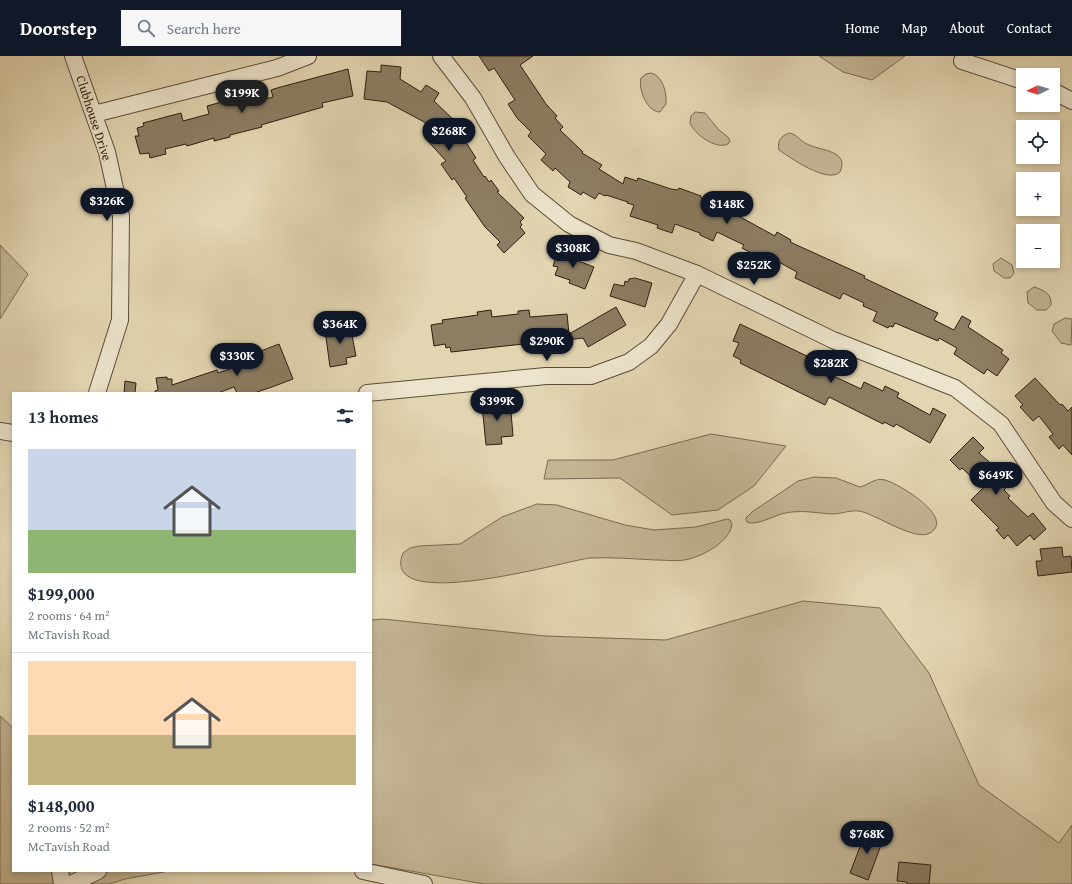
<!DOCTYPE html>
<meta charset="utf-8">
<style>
:root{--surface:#fff;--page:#f6f6f7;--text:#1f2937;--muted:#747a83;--line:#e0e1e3;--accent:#111827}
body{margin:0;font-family:"Gentium Book Plus",serif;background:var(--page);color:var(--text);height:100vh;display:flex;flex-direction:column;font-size:15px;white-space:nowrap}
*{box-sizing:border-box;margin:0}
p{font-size:13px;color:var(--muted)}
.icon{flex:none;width:22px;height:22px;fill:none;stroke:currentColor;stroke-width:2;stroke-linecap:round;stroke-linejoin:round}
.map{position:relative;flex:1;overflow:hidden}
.panel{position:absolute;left:12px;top:336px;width:360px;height:480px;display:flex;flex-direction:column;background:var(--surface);border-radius:0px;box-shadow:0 2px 6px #0003}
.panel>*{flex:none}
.needle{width:26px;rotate:265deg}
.buttons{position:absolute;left:1016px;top:12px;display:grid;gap:8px}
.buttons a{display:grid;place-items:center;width:44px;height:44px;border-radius:0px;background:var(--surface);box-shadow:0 2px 6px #0003;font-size:20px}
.price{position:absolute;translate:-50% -34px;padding:0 9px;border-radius:14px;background:var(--accent);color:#fff;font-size:13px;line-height:26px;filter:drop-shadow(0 1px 2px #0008)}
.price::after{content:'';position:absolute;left:50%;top:24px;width:12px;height:9px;margin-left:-6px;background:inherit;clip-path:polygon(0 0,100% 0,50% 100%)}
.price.selected{background:#222;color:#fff}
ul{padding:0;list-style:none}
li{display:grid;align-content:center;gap:8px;height:212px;padding:0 16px}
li+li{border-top:1px solid var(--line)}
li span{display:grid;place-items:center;height:124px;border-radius:0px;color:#555}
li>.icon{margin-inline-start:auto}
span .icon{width:72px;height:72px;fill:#fffc;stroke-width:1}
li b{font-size:17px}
h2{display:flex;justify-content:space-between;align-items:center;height:48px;padding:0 16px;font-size:17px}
header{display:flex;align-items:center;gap:24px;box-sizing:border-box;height:56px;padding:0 20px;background:var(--accent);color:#fff}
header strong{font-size:19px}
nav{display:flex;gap:22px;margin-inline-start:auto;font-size:14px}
.search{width:280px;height:36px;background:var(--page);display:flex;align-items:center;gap:10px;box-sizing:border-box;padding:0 14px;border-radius:0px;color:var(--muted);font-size:15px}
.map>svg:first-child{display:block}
.green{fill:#c4b695;stroke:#7a6a52}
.building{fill:#8c7d63;stroke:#2f1e0e}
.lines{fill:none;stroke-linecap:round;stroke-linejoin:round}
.minor-casing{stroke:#5c4c37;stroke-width:18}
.minor{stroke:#ece4cc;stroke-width:16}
.labels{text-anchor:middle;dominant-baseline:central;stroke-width:3.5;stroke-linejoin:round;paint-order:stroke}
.street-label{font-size:13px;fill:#2f1e0e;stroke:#ece4cc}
</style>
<header>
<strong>Doorstep</strong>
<div class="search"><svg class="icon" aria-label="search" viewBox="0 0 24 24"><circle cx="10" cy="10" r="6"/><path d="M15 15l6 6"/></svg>Search here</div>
<nav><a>Home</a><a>Map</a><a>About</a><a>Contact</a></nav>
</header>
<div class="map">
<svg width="1072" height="828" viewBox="0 0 1072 828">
<rect width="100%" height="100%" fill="#e2d5b1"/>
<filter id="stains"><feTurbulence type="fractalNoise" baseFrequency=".005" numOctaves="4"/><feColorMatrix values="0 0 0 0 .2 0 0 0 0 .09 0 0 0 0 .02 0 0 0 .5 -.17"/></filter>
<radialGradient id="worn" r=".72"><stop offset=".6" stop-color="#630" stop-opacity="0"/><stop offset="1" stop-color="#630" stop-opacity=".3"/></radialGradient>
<g class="green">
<path d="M 819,0 L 905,0 L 872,24 L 843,16 Z"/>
<path d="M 651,17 C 663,20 667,37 666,48 L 660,56 C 647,56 638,33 641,22 L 646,18 Z"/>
<path d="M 695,56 L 705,57 L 719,74 L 728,81 L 730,85 L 728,88 C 716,94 694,78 690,67 L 691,60 Z"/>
<path d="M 789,77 C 797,78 800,85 807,88 C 820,95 850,94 840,116 C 827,128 791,102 779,94 C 777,85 781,80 789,77 Z"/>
<path d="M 0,189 L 28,218 L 0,263 Z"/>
<path d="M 1001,202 L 1012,209 L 1014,217 L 1010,222 L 1004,222 L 994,215 L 993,208 Z"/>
<path d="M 1034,231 C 1044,234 1052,238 1051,249 L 1046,254 L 1037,254 L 1028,247 L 1027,236 Z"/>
<path d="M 1065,262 L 1072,263 L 1071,289 L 1061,287 L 1052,275 L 1054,268 Z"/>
<path d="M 711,378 L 786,390 L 754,430 L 718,454 L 672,459 L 620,422 L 544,423 L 548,404 L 613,404 Z"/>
<path d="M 814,421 L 836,422 L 860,431 C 868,429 876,421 885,424 C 898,427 956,462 930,477 C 915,486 876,458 859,455 C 850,454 841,458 832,458 C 815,457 799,453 781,458 C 772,461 755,470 747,466 L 746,462 L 752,456 L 798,425 Z"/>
<path d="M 537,448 L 557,449 L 625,469 L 654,474 L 696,471 L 727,463 L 730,464 L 732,468 C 730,485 705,499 689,503 C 679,506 667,504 656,504 C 635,503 612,501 590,502 C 569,504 378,560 403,497 L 410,492 L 420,490 L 460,488 L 502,461 Z"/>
<path d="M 803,545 L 880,552 L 929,617 L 979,729 L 1059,787 L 1072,769 L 1072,828 L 484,828 L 371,808 L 371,564 L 383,563 L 545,580 L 666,584 Z"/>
<path d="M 0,660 L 13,672 L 13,815 L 169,815 L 125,823 L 109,828 L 0,828 Z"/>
</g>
<g class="building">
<path d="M 479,0 L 533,0 L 520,9 L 546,48 L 557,60 L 555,62 L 563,71 L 560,74 L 583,96 L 582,97 L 602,109 L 599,113 L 623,128 L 625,121 L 637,125 L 638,122 L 671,133 L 678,134 L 679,132 L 701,140 L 701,142 L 742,162 L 775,180 L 777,176 L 791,184 L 790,186 L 865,220 L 864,222 L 938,257 L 934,264 L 954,274 L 962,260 L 971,265 L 968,271 L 1003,294 L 1001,297 L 1009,303 L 997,320 L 987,313 L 984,318 L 954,298 L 957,292 L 939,282 L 938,285 L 895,267 L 893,271 L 889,270 L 888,272 L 873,265 L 877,256 L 863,250 L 864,247 L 843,237 L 840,243 L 795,222 L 797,216 L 764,198 L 760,205 L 750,199 L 751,197 L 742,192 L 744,189 L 717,176 L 713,185 L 700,179 L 700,177 L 675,168 L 672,177 L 657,172 L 658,169 L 630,160 L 634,149 L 627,147 L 628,146 L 606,139 L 605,140 L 599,137 L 595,143 L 583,136 L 581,139 L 568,131 L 570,126 L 555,112 L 553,115 L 541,104 L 546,98 L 528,80 L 531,76 L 517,62 L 508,48 L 515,44 L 494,12 L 489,15 Z"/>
<path d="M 381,9 L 401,11 L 400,23 L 421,36 L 426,29 L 439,37 L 434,45 L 457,67 L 453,71 L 462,80 L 476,102 L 473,104 L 484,121 L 485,120 L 489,126 L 491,124 L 499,135 L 497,136 L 524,162 L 520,166 L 522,169 L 520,171 L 525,177 L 504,197 L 497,189 L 500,186 L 485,171 L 465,142 L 467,141 L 454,122 L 452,124 L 441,108 L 446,105 L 426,83 L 434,76 L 424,66 L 387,46 L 364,43 L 367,15 L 381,16 Z"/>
<path d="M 348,13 L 353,40 L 322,47 L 323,51 L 261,69 L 262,71 L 230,79 L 230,81 L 214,85 L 214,82 L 187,90 L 186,88 L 165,93 L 166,98 L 150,102 L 149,97 L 140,98 L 135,80 L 139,80 L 137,72 L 144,70 L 143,67 L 181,57 L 183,65 L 209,58 L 207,50 L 243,40 L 245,48 L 273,41 L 271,34 L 277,32 Z"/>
<path d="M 559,193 L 578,200 L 576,204 L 594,211 L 585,233 L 569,227 L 570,224 L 555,219 L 558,211 L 553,210 Z"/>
<path d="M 635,222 L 652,227 L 645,251 L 610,240 L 614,228 L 624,230 L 625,225 L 628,226 L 629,223 Z"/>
<path d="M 616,251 L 626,269 L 588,291 L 583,282 L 543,287 L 543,282 L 522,284 L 523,288 L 451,296 L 450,291 L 446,292 L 445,288 L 434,290 L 431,269 L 443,267 L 442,264 L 478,259 L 477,256 L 491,254 L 492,261 L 518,258 L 518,255 L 529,254 L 530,261 L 567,258 L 569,278 Z"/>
<path d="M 740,268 L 811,302 L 812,300 L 827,307 L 823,315 L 861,333 L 864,326 L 883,335 L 885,330 L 899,337 L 897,341 L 930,359 L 933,352 L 946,359 L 930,387 L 896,368 L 894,371 L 884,366 L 883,368 L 829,341 L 825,349 L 740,307 L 741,304 L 733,300 L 739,287 L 733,285 Z"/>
<path d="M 350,269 L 356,300 L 346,302 L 347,308 L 330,311 L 325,274 Z"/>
<path d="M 279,288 L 293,323 L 272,331 L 254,337 L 237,337 L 234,331 L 218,337 L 155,337 L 155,335 L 158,334 L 156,322 L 167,321 L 167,323 L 172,323 L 172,329 L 217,314 L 218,317 L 255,304 L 253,298 Z"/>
<path d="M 1035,322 L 1060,349 L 1062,348 L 1068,355 L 1072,351 L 1072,399 L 1063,389 L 1059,393 L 1049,381 L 1053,378 L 1039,360 L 1033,365 L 1020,351 L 1023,349 L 1015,340 Z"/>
<path d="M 125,325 L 136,327 L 135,337 L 124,337 Z"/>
<path d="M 510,344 L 513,380 L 501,381 L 502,388 L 486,389 L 482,349 L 494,348 L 493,345 Z"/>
<path d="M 973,381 L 984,392 L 979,397 L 1012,426 L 1004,434 L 1010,440 L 1008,442 L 1028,461 L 1033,457 L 1046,473 L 1034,484 L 1030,479 L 1017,490 L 1008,479 L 1004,483 L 996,474 L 999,472 L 971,444 L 983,432 L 962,412 L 960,414 L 950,404 Z"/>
<path d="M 1062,491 L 1063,501 L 1071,500 L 1072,516 L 1038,520 L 1036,505 L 1042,505 L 1040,493 Z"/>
<path d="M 866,775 L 884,781 L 868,824 L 850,817 Z"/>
<path d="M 899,806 L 931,809 L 929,828 L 907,828 L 907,826 L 897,825 Z"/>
</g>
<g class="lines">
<g class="minor-casing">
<g id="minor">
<path d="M 73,0 L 107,96 L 121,160 L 120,264 L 97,337"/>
<path d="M 441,0 L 473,42 L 507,101 L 532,138 L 569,168 L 609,189 L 636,195 L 697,218 L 833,284 L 955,332 L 1001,368 L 1054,447 L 1072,463"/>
<path d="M 962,5 L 1023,25"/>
<path d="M 1053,35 L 1072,45"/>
<path d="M 94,58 L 277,12 L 308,0"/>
<path d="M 367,337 L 546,320 L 591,320 L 629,306 L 651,290 L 669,268 L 697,218"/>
<path d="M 0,375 L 13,377"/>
<path d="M 60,815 L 62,828"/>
<path d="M 363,815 L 424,828"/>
<path d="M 71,828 L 98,815"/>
</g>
</g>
<use href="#minor" class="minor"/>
</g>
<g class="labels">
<g class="street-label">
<text transform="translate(94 62) rotate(72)">Clubhouse Drive</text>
</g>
</g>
<rect width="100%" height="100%" filter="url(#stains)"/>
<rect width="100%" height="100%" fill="url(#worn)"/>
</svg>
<div class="buttons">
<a><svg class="needle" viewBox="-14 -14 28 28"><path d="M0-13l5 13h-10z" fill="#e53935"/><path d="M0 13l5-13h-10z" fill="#747a83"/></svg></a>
<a><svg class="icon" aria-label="locate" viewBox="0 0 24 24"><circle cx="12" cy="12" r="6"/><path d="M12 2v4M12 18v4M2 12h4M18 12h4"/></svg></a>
<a>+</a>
<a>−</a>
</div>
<b class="price selected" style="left:242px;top:58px">$199K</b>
<b class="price" style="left:449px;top:96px">$268K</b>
<b class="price" style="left:107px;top:166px">$326K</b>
<b class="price" style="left:727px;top:169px">$148K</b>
<b class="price" style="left:573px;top:213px">$308K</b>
<b class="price" style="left:754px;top:230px">$252K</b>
<b class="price" style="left:340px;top:289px">$364K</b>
<b class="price" style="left:547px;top:306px">$290K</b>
<b class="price" style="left:237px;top:321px">$330K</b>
<b class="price" style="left:831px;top:328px">$282K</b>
<b class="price" style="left:497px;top:366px">$399K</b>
<b class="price" style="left:996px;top:440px">$649K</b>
<b class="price" style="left:867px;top:799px">$768K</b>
<section class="panel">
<h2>13 homes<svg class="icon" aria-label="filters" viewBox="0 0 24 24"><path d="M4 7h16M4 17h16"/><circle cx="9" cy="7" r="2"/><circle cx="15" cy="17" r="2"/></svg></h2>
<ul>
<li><span style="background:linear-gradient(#c9d6e8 65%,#8fb573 0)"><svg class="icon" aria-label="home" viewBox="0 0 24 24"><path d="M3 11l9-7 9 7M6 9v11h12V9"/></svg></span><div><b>$199,000</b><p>2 rooms · 64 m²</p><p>McTavish Road</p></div></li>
<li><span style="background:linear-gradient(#ffd9b3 60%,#c2b280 0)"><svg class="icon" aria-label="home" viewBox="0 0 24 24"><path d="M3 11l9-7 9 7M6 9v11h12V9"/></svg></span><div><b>$148,000</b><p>2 rooms · 52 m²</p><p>McTavish Road</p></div></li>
</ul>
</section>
</div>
